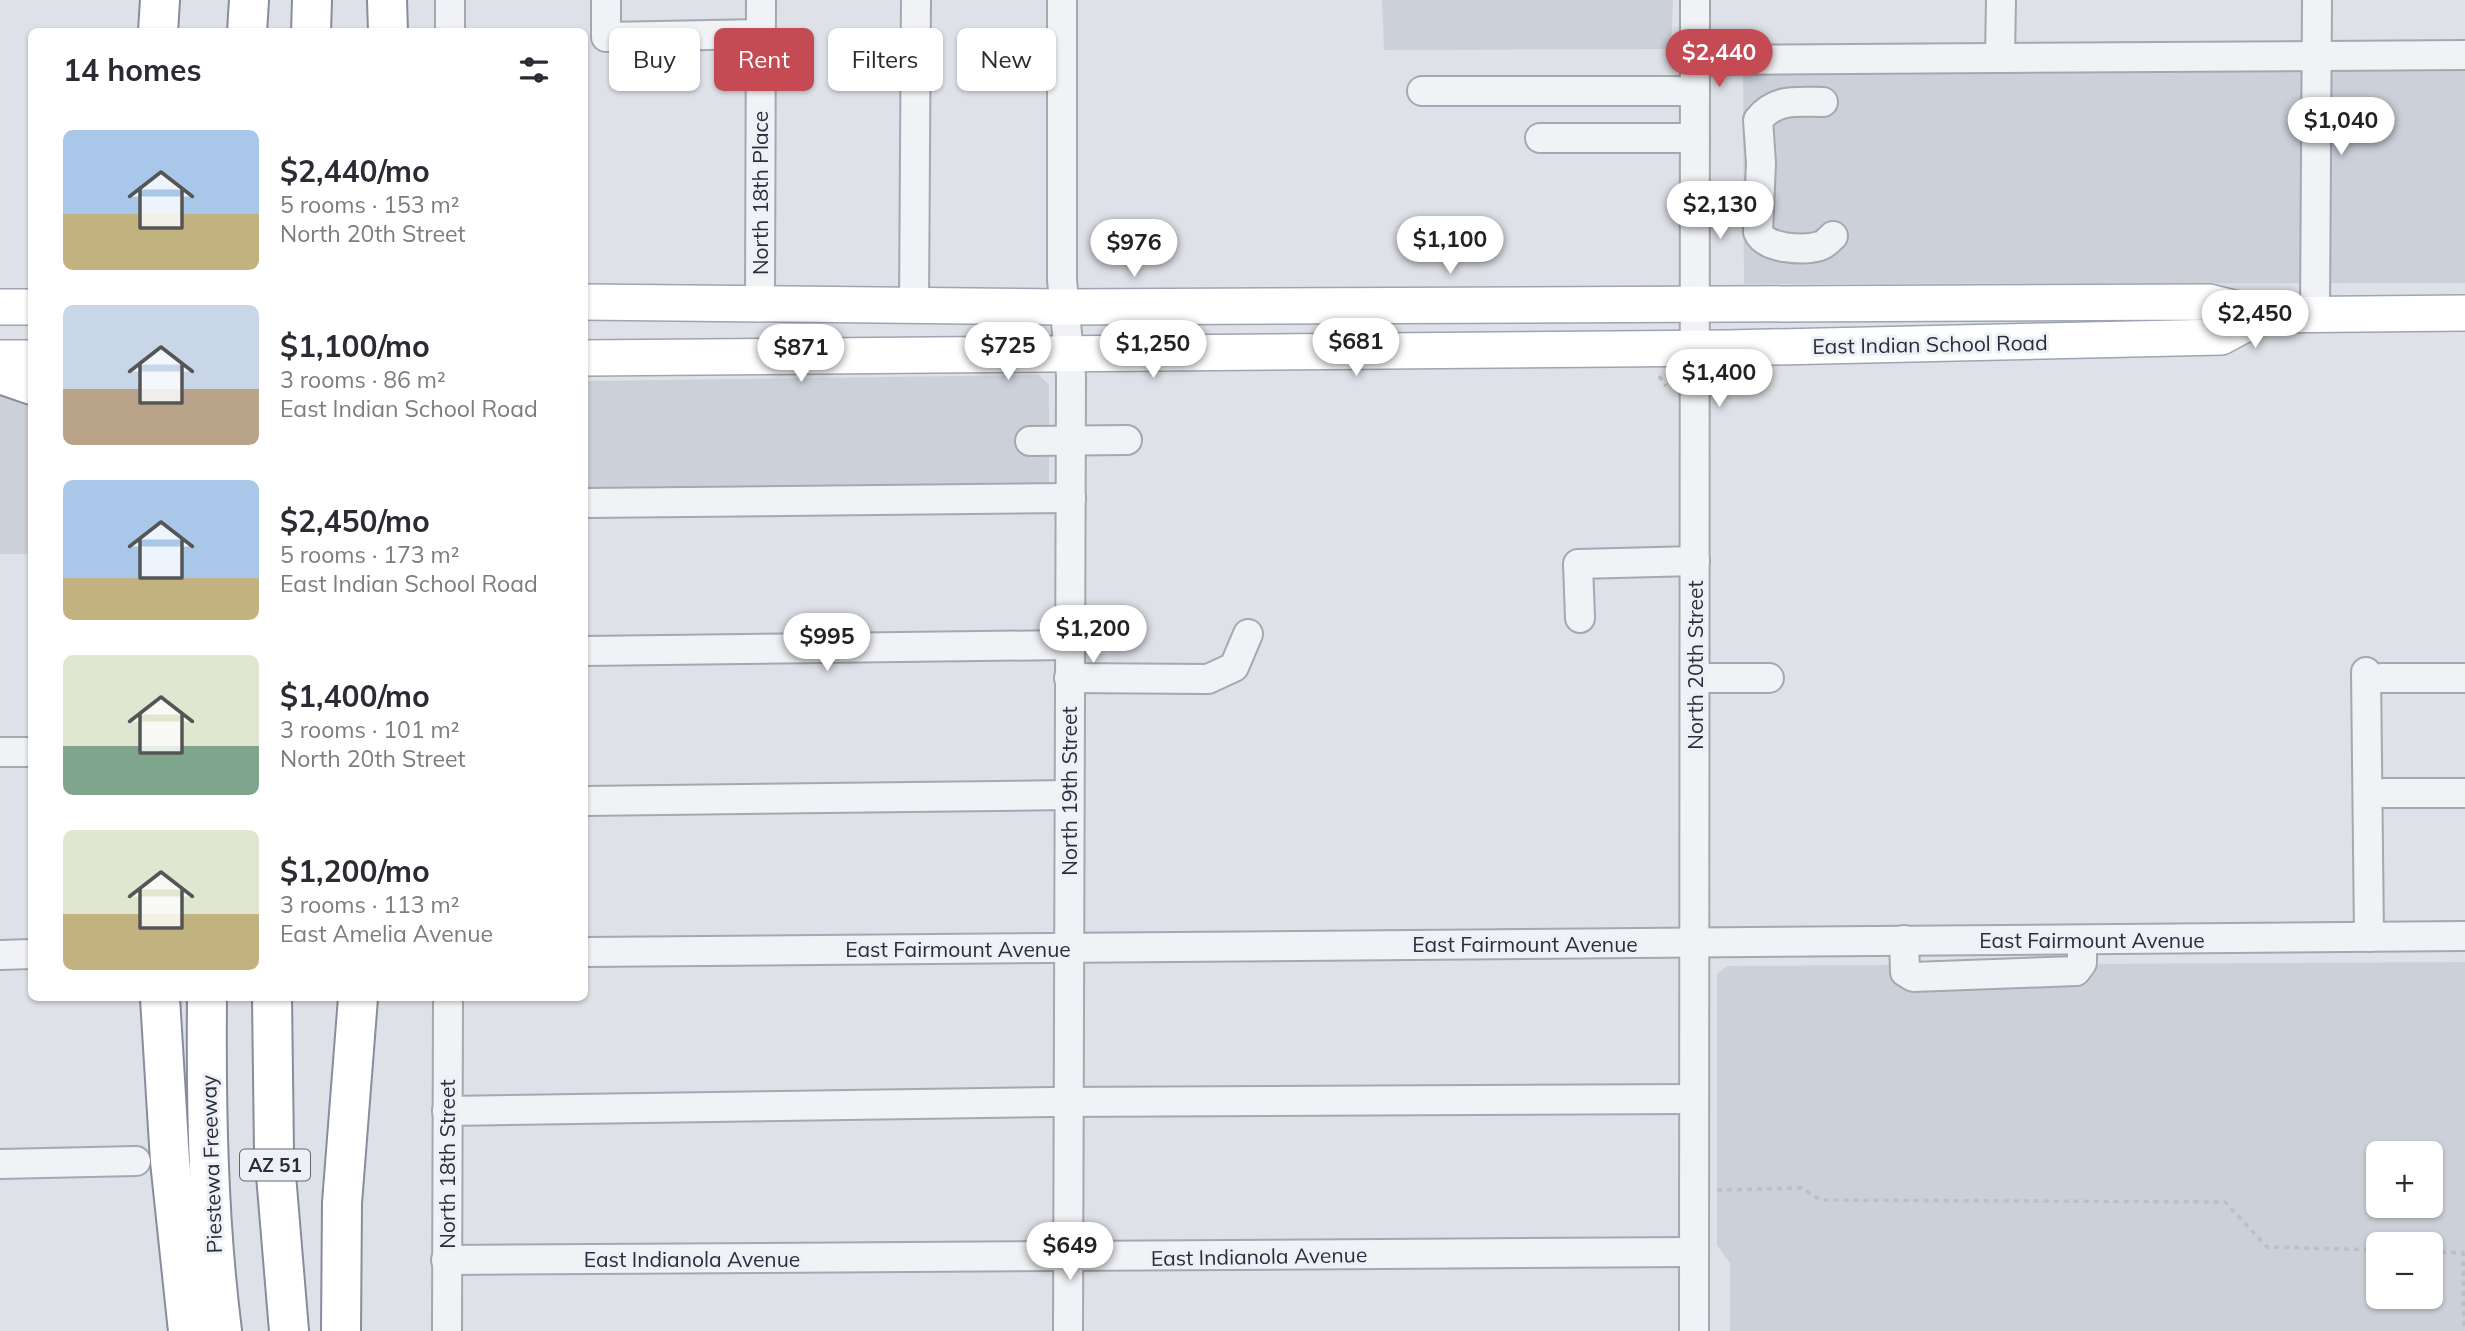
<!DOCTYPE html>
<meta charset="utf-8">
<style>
:root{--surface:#fff;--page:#f2f2f3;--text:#2b2b33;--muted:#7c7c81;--accent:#c44a54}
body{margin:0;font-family:Mulish,sans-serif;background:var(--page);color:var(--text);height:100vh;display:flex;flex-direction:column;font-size:26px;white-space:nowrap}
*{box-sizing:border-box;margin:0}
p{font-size:23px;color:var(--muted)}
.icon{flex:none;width:38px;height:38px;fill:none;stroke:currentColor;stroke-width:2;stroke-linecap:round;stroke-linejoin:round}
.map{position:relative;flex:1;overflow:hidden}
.side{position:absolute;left:28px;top:28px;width:560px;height:973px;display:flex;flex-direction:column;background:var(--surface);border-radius:10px;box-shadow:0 2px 5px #0004}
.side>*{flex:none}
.hud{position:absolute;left:609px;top:28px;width:665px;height:63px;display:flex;gap:14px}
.fabs{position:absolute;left:2366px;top:1141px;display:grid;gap:14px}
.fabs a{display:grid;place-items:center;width:77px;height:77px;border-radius:10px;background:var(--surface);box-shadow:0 2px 5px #0004;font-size:35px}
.price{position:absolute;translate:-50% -60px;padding:0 16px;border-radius:24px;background:#fff;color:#222;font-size:23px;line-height:46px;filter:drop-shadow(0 2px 4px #0008)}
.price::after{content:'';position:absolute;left:50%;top:42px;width:21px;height:16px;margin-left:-10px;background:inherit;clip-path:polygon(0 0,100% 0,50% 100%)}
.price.active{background:var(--accent);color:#fff}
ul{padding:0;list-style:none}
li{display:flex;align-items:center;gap:21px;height:175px;padding:0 35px}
li span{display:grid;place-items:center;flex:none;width:196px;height:140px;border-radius:10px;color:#555}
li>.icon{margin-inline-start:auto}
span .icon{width:84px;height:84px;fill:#fffc;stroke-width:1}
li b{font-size:30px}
h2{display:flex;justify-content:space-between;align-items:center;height:84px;padding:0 35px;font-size:30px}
.pill{padding:0 24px;border-radius:10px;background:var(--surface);box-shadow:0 2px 5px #0004;font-size:24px;line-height:63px}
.pill.active{background:var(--accent);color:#fff}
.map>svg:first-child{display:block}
.built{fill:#ccd0d8;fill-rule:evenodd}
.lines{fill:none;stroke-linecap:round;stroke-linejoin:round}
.minor-casing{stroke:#a4a8b0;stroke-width:32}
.major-casing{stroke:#9ea4b1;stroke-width:38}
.highway-casing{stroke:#878d9c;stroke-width:42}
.path{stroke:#bcbfc5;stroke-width:3.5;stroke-dasharray:5 5;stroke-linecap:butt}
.minor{stroke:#f0f2f5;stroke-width:28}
.major{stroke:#fff;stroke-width:35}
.highway{stroke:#fff;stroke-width:38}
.labels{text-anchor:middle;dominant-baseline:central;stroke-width:6;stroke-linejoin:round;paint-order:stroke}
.shield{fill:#edf0f4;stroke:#636873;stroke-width:2}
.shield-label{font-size:19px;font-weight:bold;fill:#282e3c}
.street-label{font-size:21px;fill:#282e3c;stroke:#edf0f4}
</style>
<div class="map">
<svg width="2465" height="1331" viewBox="0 0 2465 1331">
<rect width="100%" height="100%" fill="#dee1e7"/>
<g class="built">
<path d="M 1382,0 L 1673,0 L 1671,49 L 1384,50 Z"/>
<path d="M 2465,63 L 2465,283 L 1744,284 L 1743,68 Z"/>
<path d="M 1039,375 L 1049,385 L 1049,494 L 585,498 L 584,381 Z"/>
<path d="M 0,392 L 31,393 L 31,554 L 0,554 Z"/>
<path d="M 2465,962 L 2465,1331 L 1730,1331 L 1730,1263 L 1717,1245 L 1717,974 L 1727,966 ZM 2378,1153 L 2431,1153 L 2431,1206 L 2378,1206 ZM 2378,1244 L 2431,1244 L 2431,1297 L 2378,1297 Z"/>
</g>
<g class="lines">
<g class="minor-casing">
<g id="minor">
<path d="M 606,0 L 606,37 L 761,34"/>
<path d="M 1062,0 L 1062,280 L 1071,376 L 1068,1331"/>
<path d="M 450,32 L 450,0"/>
<path d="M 2000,57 L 2001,0"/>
<path d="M 1695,60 L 2465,55"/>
<path d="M 1422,91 L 1695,91"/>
<path d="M 1823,102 C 1796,102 1776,98 1758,120 L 1761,163 L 1758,232 C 1765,249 1803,251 1820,246 C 1824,245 1830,239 1833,236"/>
<path d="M 1540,138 L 1695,138"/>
<path d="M 760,302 L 761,0"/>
<path d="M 914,305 L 916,0"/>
<path d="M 2315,314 L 2317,0"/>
<path d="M 1030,441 L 1127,440"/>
<path d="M 584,503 L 1071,498"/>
<path d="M 1580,618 L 1578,564 L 1695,561"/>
<path d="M 584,651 L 1068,645"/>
<path d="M 2366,672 L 2369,937"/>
<path d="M 1069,678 L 1208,679 L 1234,667 L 1248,634"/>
<path d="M 1695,678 L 1769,678"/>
<path d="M 2382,678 L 2465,678"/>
<path d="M 0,752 L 32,752"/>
<path d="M 2384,793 L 2465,793"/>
<path d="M 584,801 L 1069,795"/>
<path d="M 1904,940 L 1905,972 L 1913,977 L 2076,971 L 2082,963 L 2082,940"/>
<path d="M 584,952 L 2465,936"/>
<path d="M 0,955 L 32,954"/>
<path d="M 447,1111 L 1052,1102 L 1694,1099"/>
<path d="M 0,1164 L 136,1161"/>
<path d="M 446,1260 L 1694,1252"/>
<path d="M 447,1331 L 448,998"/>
<path d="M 1694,1331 L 1695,0"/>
</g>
</g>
<g class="major-casing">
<g id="major">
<path d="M 584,302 L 1064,307 L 2209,302 L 2262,315 L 2465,313"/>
<path d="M 0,307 L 32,307"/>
<path d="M 0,358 L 32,358"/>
<path d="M 584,358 L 1728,348 L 2221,337 L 2262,315"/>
</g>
</g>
<g class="highway-casing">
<g id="highway">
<path d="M 387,0 L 388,32"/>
<path d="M 158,32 L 160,0"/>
<path d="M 247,32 L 249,0"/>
<path d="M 311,32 L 312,0"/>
<path d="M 0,374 L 32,385"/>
<path d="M 160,998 L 170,1161 L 188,1331"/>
<path d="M 207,998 C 206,1108 208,1221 222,1331"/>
<path d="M 272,998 L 274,1151 L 289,1331"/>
<path d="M 341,1331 L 342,1203 L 358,998"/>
</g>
</g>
<g class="path">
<path d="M 1659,376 L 1666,386"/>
<path d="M 1717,1190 L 1801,1188 L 1821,1200 L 2225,1202 L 2267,1247 L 2378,1250"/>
<path d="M 2431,1252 L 2463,1253 L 2464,1331"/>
</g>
<use href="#minor" class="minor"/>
<use href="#major" class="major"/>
<use href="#highway" class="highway"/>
</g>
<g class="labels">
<rect class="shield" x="240" y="1149.5" width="70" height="31" rx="5"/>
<g class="shield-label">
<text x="275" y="1165">AZ 51</text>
</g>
<g class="street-label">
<text transform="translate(760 193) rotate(-90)">North 18th Place</text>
<text transform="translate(1930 344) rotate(-1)">East Indian School Road</text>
<text transform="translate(1695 665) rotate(-90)">North 20th Street</text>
<text transform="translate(1069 791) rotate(-90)">North 19th Street</text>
<text x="2092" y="940">East Fairmount Avenue</text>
<text x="1525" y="944">East Fairmount Avenue</text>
<text x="958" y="949">East Fairmount Avenue</text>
<text transform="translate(211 1164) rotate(-92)">Piestewa Freeway</text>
<text transform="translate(447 1164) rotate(-90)">North 18th Street</text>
<text transform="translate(1259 1256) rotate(-1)">East Indianola Avenue</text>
<text x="692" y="1259">East Indianola Avenue</text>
</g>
</g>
</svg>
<div class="fabs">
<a>+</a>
<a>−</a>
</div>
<b class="price active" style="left:1719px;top:89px">$2,440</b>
<b class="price" style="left:2341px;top:157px">$1,040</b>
<b class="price" style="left:1720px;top:241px">$2,130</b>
<b class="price" style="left:1450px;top:276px">$1,100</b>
<b class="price" style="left:1134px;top:279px">$976</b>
<b class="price" style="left:2255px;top:350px">$2,450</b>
<b class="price" style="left:1356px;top:378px">$681</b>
<b class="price" style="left:1153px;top:380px">$1,250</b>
<b class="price" style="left:1008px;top:382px">$725</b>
<b class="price" style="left:801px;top:384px">$871</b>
<b class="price" style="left:1719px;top:409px">$1,400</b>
<b class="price" style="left:1093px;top:665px">$1,200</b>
<b class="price" style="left:827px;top:673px">$995</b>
<b class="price" style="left:1070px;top:1282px">$649</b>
<div class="hud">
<a class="pill">Buy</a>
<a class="pill active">Rent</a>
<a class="pill">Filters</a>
<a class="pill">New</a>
</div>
<section class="side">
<h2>14 homes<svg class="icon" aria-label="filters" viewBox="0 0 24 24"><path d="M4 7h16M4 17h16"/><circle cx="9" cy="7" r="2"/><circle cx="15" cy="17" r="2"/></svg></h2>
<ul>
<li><span style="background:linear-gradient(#a9c7e8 60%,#c2b280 0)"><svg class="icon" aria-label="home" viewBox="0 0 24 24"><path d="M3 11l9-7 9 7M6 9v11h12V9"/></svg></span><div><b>$2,440/mo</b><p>5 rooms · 153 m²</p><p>North 20th Street</p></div></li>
<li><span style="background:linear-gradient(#c9d6e8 60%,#b9a48a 0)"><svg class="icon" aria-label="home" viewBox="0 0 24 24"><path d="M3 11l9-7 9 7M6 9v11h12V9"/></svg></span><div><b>$1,100/mo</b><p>3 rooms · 86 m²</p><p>East Indian School Road</p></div></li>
<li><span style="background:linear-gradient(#a9c7e8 70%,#c2b280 0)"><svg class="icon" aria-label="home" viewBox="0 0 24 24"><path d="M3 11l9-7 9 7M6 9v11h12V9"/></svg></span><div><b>$2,450/mo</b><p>5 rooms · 173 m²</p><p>East Indian School Road</p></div></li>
<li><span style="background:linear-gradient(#dfe7d0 65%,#7fa58c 0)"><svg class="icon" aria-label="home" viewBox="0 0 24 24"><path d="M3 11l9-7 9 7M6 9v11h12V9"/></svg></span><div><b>$1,400/mo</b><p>3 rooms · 101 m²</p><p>North 20th Street</p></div></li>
<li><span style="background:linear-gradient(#dfe7d0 60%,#c2b280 0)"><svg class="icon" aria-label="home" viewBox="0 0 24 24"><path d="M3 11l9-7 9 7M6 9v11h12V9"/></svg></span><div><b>$1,200/mo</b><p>3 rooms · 113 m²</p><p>East Amelia Avenue</p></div></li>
</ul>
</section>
</div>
